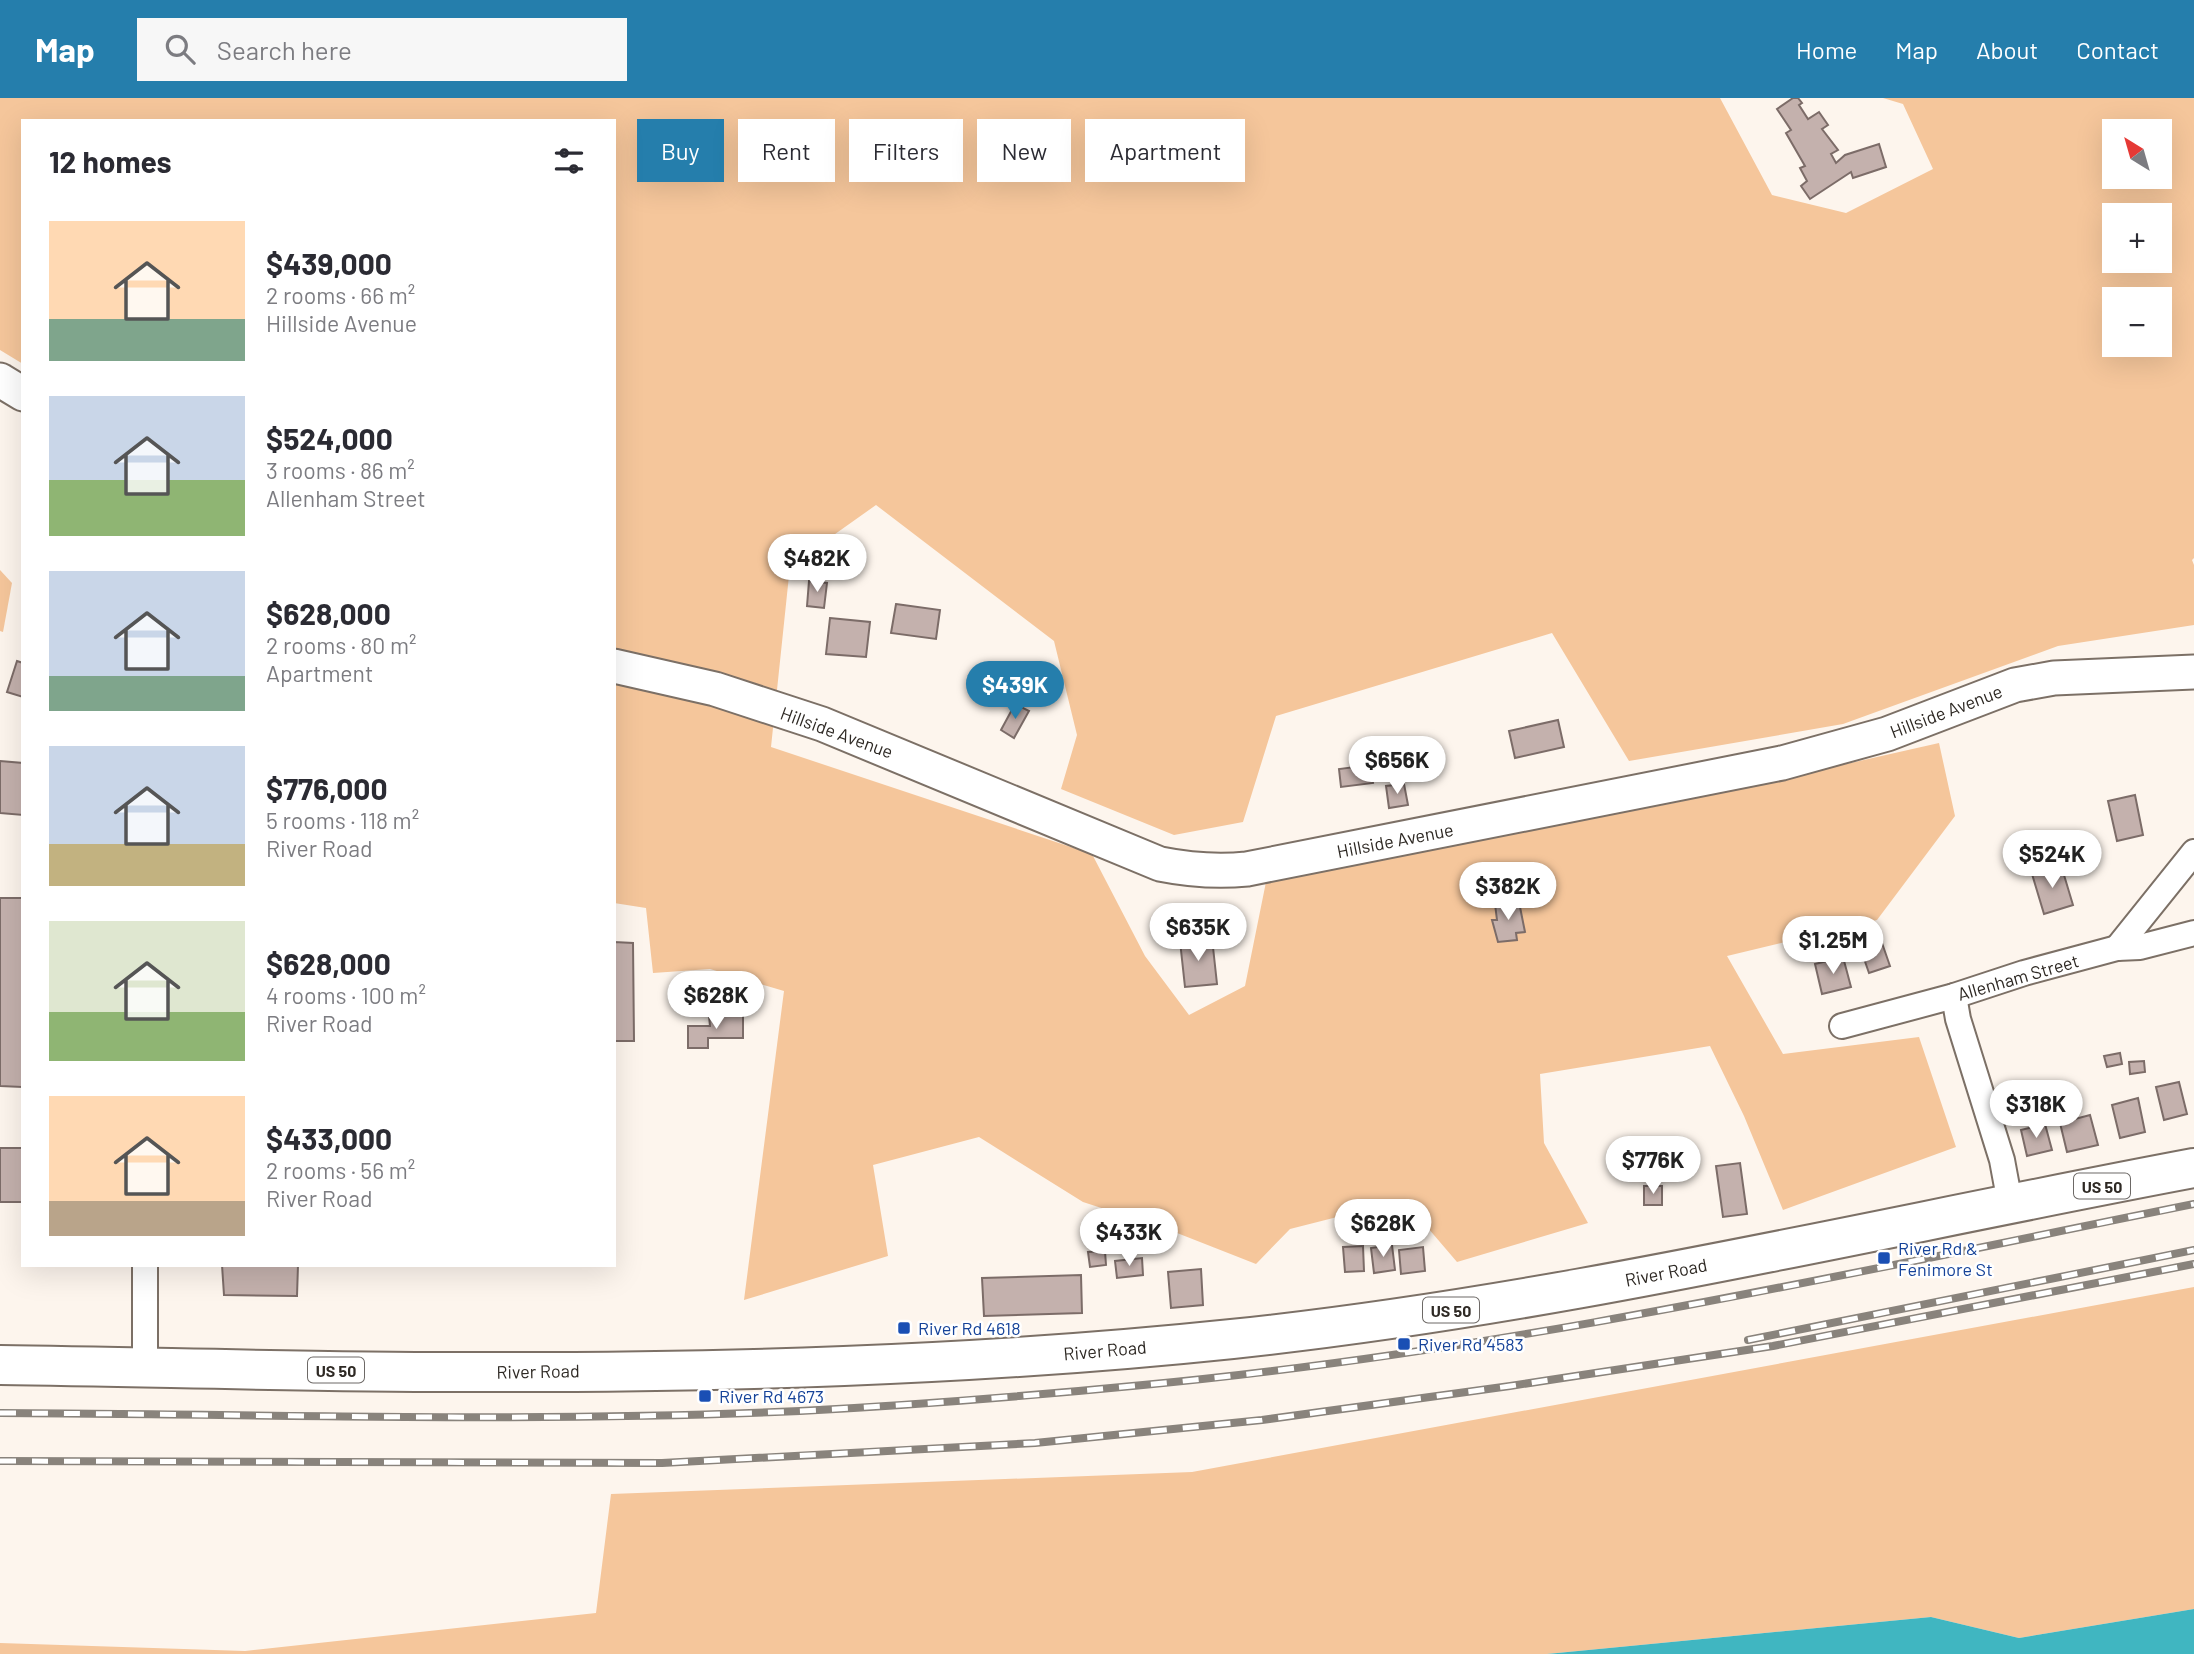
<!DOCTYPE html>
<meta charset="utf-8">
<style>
:root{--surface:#fff;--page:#f7f7f7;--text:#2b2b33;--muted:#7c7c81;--accent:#257eac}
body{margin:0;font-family:Barlow,sans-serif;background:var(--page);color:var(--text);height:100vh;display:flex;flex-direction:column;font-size:26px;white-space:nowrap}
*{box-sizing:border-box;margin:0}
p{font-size:23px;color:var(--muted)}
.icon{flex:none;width:38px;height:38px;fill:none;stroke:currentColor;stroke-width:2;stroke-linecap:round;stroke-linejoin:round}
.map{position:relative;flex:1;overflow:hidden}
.details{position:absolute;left:21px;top:21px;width:595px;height:1148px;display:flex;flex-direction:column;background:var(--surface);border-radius:0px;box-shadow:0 7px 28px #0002}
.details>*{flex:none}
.hud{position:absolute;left:637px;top:21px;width:665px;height:63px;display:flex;gap:14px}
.needle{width:46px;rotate:323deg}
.buttons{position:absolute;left:2102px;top:21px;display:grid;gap:14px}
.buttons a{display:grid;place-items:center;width:70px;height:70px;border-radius:0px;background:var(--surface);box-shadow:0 7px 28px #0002;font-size:35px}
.price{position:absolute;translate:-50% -60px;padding:0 16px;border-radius:24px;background:#fff;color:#222;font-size:23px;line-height:46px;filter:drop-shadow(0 2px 4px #0008)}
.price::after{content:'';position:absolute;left:50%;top:42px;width:21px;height:16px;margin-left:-10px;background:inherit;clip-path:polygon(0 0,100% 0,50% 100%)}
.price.active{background:var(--accent);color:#fff}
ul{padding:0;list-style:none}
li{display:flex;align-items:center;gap:21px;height:175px;padding:0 28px}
li span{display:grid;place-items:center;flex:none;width:196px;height:140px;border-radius:0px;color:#555}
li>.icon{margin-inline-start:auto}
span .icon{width:84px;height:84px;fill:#fffc;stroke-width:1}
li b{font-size:30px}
h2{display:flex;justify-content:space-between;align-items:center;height:84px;padding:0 28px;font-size:30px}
.pill{padding:0 24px;border-radius:0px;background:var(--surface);box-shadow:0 7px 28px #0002;font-size:24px;line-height:63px}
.pill.active{background:var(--accent);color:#fff}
header{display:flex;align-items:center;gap:42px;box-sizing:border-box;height:98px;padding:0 35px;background:var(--accent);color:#fff}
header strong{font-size:33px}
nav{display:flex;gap:38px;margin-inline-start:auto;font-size:24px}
.search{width:490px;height:63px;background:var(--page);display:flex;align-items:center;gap:18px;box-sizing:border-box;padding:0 24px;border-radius:0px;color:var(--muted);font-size:26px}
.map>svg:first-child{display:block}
.green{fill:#f5c69b;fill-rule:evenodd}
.water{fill:#40b6c1}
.building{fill:#c4b1ad;stroke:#7c6c68;stroke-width:2}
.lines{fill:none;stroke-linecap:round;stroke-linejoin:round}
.street-casing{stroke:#7c7066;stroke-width:28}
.secondary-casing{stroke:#7c7066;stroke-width:37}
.primary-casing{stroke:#7c7066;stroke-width:42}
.street{stroke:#fff;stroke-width:24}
.secondary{stroke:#fff;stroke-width:33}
.primary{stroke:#fff;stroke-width:38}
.rail-casing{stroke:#89837c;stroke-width:8}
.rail{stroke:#fff;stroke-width:5;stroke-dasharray:16;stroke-linecap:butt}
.transit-dot{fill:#1a4fb4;stroke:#fff;stroke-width:2.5}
.labels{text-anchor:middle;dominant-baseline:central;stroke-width:5;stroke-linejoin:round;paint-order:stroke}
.shield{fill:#fff;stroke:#6d6966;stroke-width:2}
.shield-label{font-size:16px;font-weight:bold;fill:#2e2924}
.street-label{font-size:18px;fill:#2e2924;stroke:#fff}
.transit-label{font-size:18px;fill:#164399;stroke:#fff;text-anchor:start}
</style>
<header>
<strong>Map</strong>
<div class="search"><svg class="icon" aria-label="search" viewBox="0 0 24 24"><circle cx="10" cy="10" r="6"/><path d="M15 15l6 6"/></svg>Search here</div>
<nav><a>Home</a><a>Map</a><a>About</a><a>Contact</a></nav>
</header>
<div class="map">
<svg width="2194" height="1556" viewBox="0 0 2194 1556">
<rect width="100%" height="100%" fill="#fdf5ed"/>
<g class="green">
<path d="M 0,0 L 1720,0 L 1772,97 L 1846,115 L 1933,71 L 1903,6 L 1883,0 L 2194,0 L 2194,460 L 2192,462 L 2194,467 L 2194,527 L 2058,548 L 1843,626 L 1629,663 L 1552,535 L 1276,618 L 1243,724 L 1174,737 L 1061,691 L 1077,637 L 1054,543 L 876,407 L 790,468 L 771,649 L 1092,756 L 1145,858 L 1189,917 L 1245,888 L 1266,784 L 1678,704 L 1939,645 L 1955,718 L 1877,822 L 1727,858 L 1783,956 L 1919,939 L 1956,1049 L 1783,1112 L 1744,1018 L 1710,948 L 1540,976 L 1544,1045 L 1588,1125 L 1457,1164 L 1404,1102 L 1290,1131 L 1256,1166 L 1172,1133 L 1083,1104 L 979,1039 L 873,1067 L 888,1158 L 744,1202 L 784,893 L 710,871 L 653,875 L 646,810 L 614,805 L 614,23 L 23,23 L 23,266 L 0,252 ZM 2114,33 L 2160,33 L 2160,79 L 2114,79 ZM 2114,117 L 2160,117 L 2160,163 L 2114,163 ZM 2114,201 L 2160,201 L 2160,247 L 2114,247 Z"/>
<path d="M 0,472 L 12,485 L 3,534 L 0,533 Z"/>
<path d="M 2194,1189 L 2194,1511 L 2019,1540 L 1931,1519 L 1547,1556 L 0,1556 L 0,1545 L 245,1553 L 596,1515 L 611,1396 L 1192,1374 Z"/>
</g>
<path class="water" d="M 2194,1511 L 2194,1556 L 1547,1556 L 1931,1519 L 2019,1540 Z"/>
<g class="building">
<path d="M 1793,0 L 1798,0 L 1802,5 L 1799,7 L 1808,21 L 1819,14 L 1828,27 L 1822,31 L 1838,52 L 1831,56 L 1836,65 L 1845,57 L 1879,46 L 1886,69 L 1853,80 L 1851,74 L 1810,101 L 1801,88 L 1807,83 L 1800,70 L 1805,68 L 1786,35 L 1791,32 L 1777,11 Z"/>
<path d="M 809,483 L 827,485 L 824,510 L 807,508 Z"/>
<path d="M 896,506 L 940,512 L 936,541 L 891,535 Z"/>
<path d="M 830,520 L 870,524 L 866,559 L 826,556 Z"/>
<path d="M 17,563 L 23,565 L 23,599 L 7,594 Z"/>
<path d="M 1015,606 L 1029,613 L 1014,640 L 1001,632 Z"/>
<path d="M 1558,622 L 1564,649 L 1515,660 L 1509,633 Z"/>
<path d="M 0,663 L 23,665 L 23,717 L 0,715 Z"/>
<path d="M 1370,667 L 1373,685 L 1341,689 L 1339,671 Z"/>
<path d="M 1404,686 L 1408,707 L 1389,710 L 1386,688 Z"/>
<path d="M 2135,697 L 2143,737 L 2117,743 L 2108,703 Z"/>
<path d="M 2061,767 L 2073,807 L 2044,816 L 2032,776 Z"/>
<path d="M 0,800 L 23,800 L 22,989 L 0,988 Z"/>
<path d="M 1519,804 L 1525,834 L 1516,835 L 1517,842 L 1498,844 L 1492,822 L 1497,822 L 1495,806 Z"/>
<path d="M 1212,840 L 1217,886 L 1185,889 L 1180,843 Z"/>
<path d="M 614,844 L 633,845 L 634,943 L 614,943 Z"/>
<path d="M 1882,845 L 1890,868 L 1869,875 L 1861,852 Z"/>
<path d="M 1843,859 L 1851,889 L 1822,896 L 1815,866 Z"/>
<path d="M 709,918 L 743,918 L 743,940 L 708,940 L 708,950 L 688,950 L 688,928 L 710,928 Z"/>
<path d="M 2120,955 L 2122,966 L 2107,969 L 2104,958 Z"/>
<path d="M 2144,963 L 2145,974 L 2130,976 L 2129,964 Z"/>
<path d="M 2179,984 L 2187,1016 L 2164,1022 L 2156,989 Z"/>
<path d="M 2138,1000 L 2145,1034 L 2120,1040 L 2112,1007 Z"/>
<path d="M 2090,1017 L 2098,1047 L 2067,1054 L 2060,1025 Z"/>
<path d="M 2045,1026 L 2052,1052 L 2027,1058 L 2021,1032 Z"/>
<rect x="0" y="1050" width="23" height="54"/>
<path d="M 1740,1065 L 1747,1116 L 1723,1119 L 1716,1068 Z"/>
<rect x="1644" y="1088" width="18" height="19"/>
<path d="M 1392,1147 L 1395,1172 L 1374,1175 L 1371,1150 Z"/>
<path d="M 1363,1148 L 1364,1173 L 1345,1174 L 1343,1149 Z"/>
<path d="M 1423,1149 L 1425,1173 L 1401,1176 L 1399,1152 Z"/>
<path d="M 1105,1153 L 1106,1167 L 1090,1169 L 1088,1154 Z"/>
<path d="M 1142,1160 L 1143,1177 L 1117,1180 L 1115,1163 Z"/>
<path d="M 222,1167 L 298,1167 L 297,1198 L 224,1197 Z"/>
<path d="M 1201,1171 L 1203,1207 L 1171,1210 L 1168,1174 Z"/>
<path d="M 1081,1177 L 1082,1215 L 984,1218 L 982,1180 Z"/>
</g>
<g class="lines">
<g class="street-casing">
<g id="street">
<path d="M 2117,850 L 2194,754"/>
<path d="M 1954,898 L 1958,921 L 2002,1062 L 2010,1105"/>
<path d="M 1842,928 L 1954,898 L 2024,875 L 2117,850 L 2140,849 L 2194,835"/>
<path d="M 145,1167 L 145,1268"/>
</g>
</g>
<g class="secondary-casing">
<g id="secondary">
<path d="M 0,282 L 23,296"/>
<path d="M 614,568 L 715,591 L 822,626 L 1160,766 C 1190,772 1217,774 1247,771 L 1782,665 L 1887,636 L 2015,587 L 2054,580 L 2194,574"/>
</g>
</g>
<g class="primary-casing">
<path id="primary" d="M 0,1267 C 152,1269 304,1274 455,1274 C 714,1275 974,1268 1232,1241 C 1556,1207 1874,1130 2194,1070"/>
</g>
<use href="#street" class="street"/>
<use href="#secondary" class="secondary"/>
<use href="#primary" class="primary"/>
<g class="rail-casing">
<g id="rail">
<path d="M 1748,1242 L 2194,1152"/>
<path d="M 0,1315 C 266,1316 534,1325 800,1313 C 915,1307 1029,1298 1143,1287 C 1498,1254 1846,1176 2194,1106"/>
<path d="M 0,1363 L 662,1365 L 1035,1345 L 1262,1322 L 1510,1288 L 1773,1248 L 2194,1166"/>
</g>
</g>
<use href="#rail" class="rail"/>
</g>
<g class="transit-dot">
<rect x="1877" y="1153" width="14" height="14" rx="3.5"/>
<rect x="897" y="1223" width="14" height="14" rx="3.5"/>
<rect x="1397" y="1239" width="14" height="14" rx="3.5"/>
<rect x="698" y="1291" width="14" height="14" rx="3.5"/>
</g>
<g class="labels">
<g class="shield">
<rect x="2074" y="1075.5" width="56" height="25" rx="5"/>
<rect x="1423" y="1199.5" width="56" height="25" rx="5"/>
<rect x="308" y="1259.5" width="56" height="25" rx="5"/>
</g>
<g class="shield-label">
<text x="2102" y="1088">US 50</text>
<text x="1451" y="1212">US 50</text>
<text x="336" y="1272">US 50</text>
</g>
<g class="street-label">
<text transform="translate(1946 613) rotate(-21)">Hillside Avenue</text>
<text transform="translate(837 634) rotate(20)">Hillside Avenue</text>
<text transform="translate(1395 742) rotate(-11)">Hillside Avenue</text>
<text transform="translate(2018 879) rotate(-16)">Allenham Street</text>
<text transform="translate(1666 1174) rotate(-11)">River Road</text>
<text transform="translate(1105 1252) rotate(-5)">River Road</text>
<text transform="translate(538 1273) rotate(-1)">River Road</text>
</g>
<g class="transit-label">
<text x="1898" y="1150">River Rd &amp;<tspan x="1898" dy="21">Fenimore St</tspan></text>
<text x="918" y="1230">River Rd 4618</text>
<text x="1418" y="1246">River Rd 4583</text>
<text x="719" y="1298">River Rd 4673</text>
</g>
</g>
</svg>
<div class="buttons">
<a><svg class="needle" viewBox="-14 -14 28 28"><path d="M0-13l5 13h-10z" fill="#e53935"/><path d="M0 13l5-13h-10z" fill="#7c7c81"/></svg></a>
<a>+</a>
<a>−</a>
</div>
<b class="price" style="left:817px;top:496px">$482K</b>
<b class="price active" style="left:1015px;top:623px">$439K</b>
<b class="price" style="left:1397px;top:698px">$656K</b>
<b class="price" style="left:2052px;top:792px">$524K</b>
<b class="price" style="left:1508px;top:824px">$382K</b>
<b class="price" style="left:1198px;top:865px">$635K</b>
<b class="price" style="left:1833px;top:878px">$1.25M</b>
<b class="price" style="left:716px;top:933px">$628K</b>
<b class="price" style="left:2036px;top:1042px">$318K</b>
<b class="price" style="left:1653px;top:1098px">$776K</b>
<b class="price" style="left:1383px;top:1161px">$628K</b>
<b class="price" style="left:1129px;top:1170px">$433K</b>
<div class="hud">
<a class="pill active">Buy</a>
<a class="pill">Rent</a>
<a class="pill">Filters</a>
<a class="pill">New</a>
<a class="pill">Apartment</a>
</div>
<section class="details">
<h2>12 homes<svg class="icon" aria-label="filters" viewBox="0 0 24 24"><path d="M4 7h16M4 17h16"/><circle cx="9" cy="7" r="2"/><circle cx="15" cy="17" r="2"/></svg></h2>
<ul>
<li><span style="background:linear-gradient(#ffd9b3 70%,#7fa58c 0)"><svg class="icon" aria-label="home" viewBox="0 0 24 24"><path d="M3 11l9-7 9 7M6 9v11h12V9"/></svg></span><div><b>$439,000</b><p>2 rooms · 66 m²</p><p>Hillside Avenue</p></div></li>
<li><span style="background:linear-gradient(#c9d6e8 60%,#8fb573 0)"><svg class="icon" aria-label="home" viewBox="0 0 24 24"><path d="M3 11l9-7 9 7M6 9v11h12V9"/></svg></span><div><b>$524,000</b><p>3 rooms · 86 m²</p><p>Allenham Street</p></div></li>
<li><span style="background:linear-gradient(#c9d6e8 75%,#7fa58c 0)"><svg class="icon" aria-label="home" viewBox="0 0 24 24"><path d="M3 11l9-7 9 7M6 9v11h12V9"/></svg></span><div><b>$628,000</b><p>2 rooms · 80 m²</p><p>Apartment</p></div></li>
<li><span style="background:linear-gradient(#c9d6e8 70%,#c2b280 0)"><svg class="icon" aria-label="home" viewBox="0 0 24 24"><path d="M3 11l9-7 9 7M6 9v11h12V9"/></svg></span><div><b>$776,000</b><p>5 rooms · 118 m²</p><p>River Road</p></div></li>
<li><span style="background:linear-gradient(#dfe7d0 65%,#8fb573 0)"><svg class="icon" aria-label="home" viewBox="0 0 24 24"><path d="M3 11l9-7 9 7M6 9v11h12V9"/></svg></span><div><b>$628,000</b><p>4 rooms · 100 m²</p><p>River Road</p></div></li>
<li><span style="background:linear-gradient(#ffd9b3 75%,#b9a48a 0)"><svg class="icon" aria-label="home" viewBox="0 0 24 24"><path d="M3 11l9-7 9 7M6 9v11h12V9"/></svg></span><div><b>$433,000</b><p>2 rooms · 56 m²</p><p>River Road</p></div></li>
</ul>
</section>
</div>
